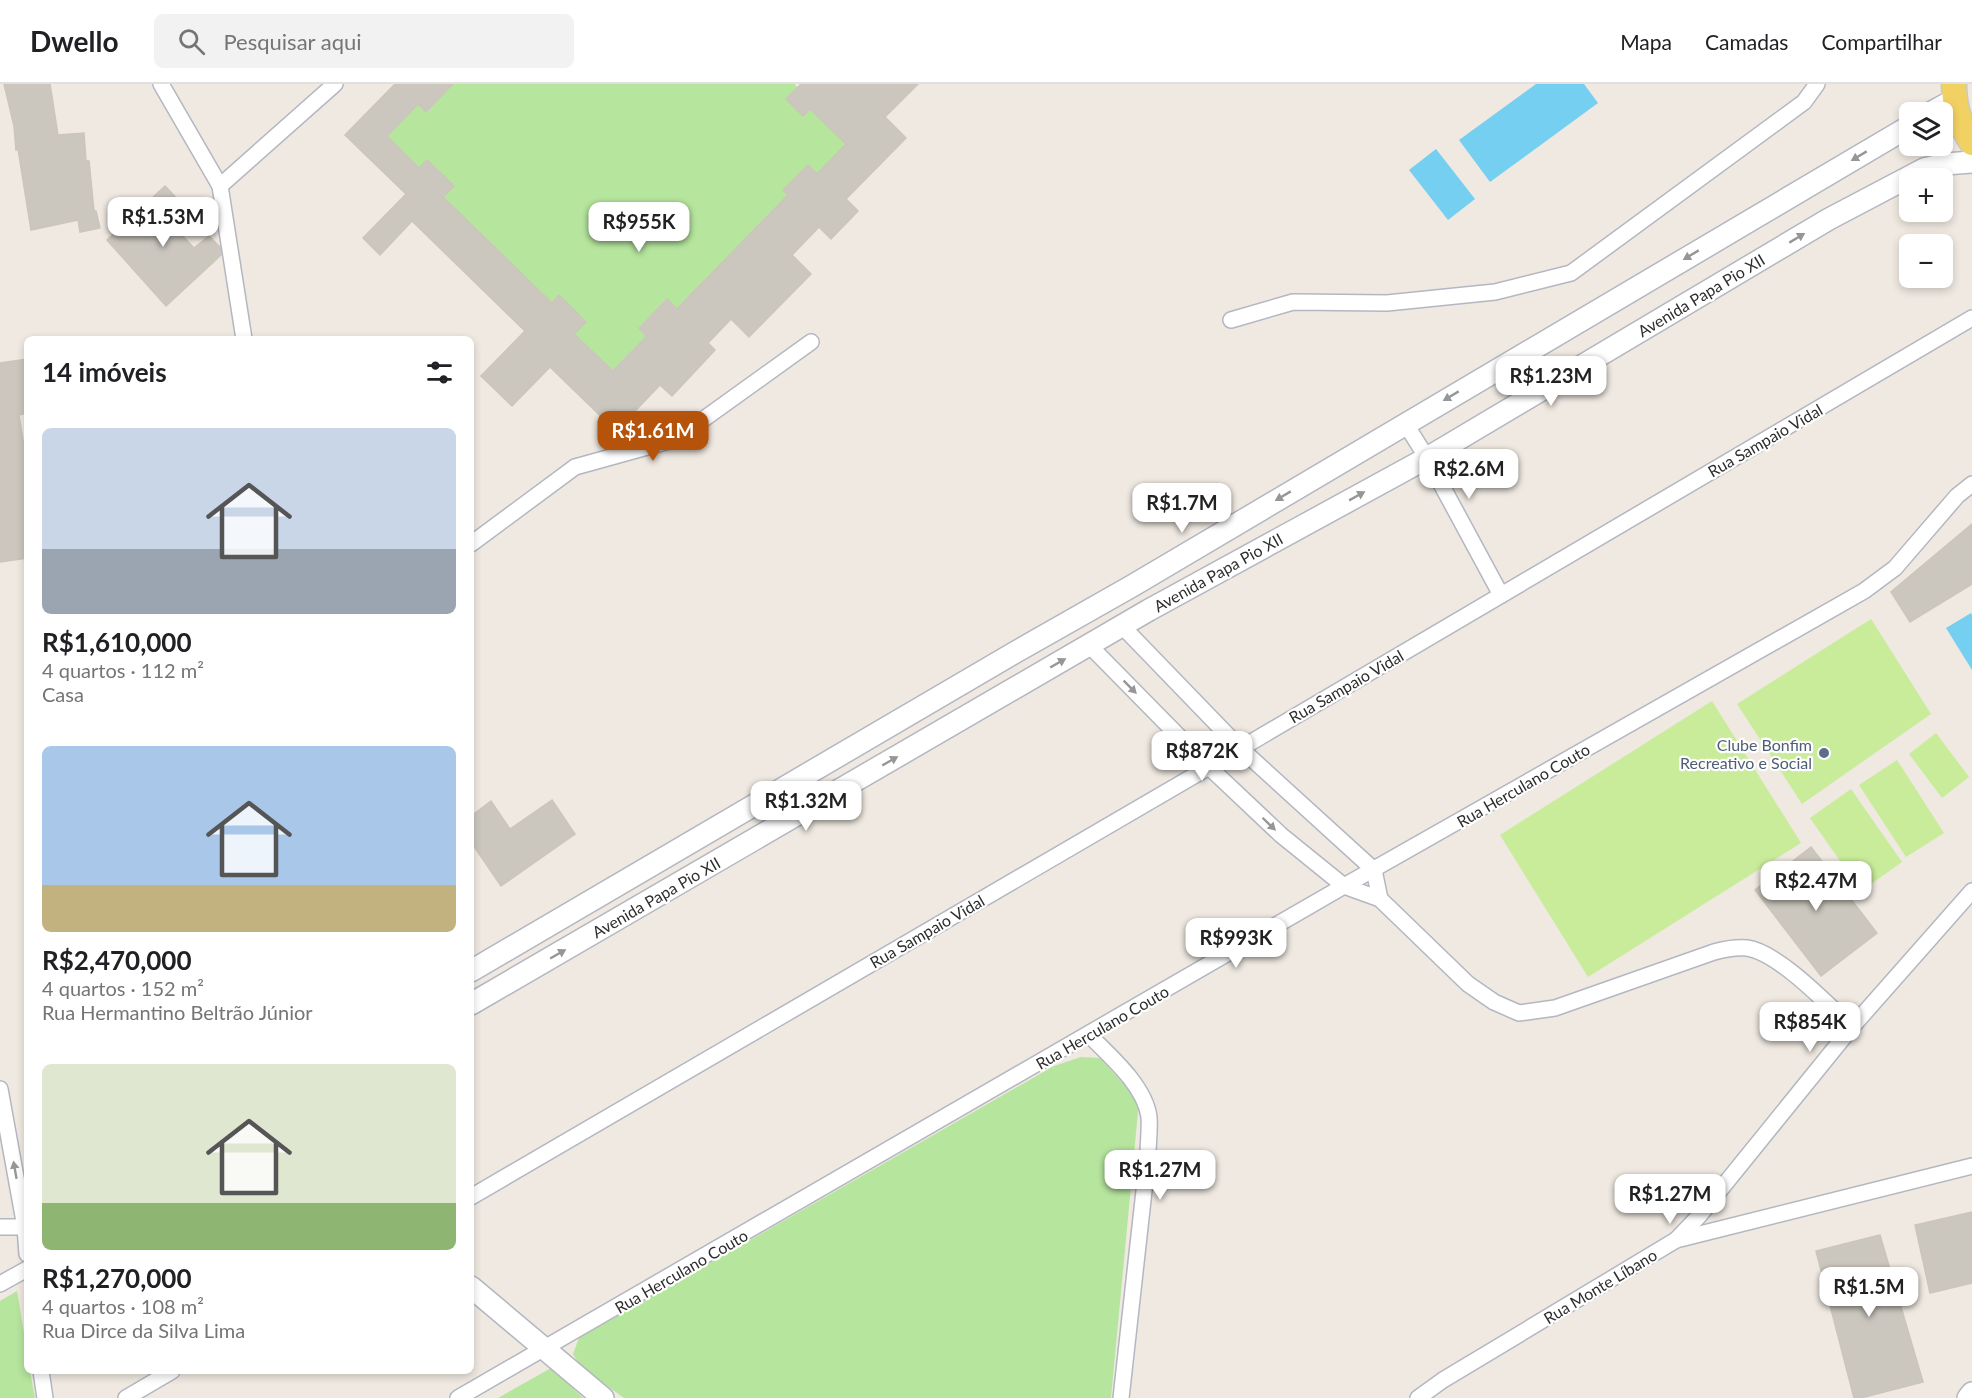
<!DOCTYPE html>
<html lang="pt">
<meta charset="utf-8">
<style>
:root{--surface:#fff;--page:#f2f2f2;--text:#202124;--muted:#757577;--line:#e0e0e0;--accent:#b45309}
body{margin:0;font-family:Lato,sans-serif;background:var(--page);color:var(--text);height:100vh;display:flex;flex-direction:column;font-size:22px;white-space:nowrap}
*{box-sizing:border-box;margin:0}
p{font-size:20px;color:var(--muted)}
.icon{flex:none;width:33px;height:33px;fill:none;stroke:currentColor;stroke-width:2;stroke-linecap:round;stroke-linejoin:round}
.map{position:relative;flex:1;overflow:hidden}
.panel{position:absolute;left:24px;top:252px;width:450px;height:1038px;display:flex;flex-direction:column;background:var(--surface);border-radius:9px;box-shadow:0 3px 9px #0003}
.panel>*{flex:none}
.fabs{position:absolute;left:1899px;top:18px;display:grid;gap:12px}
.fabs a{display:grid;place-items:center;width:54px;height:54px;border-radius:9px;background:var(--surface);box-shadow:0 3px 9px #0003;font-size:30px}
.price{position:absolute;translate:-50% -51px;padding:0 14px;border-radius:12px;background:#fff;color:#222;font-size:20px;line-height:39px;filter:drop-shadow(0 2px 3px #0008)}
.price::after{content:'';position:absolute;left:50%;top:36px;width:18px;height:14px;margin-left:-9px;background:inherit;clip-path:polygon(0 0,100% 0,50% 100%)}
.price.on{background:var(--accent);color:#fff}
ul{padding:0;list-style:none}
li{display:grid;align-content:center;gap:12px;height:318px;padding:0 18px}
li span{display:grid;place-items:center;height:186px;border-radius:9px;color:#555}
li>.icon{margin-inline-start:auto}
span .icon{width:108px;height:108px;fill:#fffc;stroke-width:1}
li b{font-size:26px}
h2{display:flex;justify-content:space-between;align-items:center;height:72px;padding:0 18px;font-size:26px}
header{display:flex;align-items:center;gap:36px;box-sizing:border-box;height:84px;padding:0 30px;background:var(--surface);border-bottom:2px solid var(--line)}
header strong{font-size:28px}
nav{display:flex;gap:33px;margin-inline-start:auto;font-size:21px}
.search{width:420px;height:54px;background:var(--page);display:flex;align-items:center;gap:15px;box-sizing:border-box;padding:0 21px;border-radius:9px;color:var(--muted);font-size:22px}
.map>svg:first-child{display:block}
.green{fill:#b6e59e}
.pitch{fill:#c9ec9a}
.water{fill:#75cff0}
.building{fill:#cbc7bf;stroke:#cbc5ba;stroke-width:1.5}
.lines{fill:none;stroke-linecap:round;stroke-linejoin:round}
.street-casing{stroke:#b4b7c1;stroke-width:18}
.secondary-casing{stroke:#b4b7c1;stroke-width:24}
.primary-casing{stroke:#c9c9c9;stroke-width:27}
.street{stroke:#fff;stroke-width:15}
.secondary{stroke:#fff;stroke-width:21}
.primary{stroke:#f2d163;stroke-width:24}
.oneway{fill:#969696}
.service-dot{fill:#5c6f8a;stroke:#fff;stroke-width:2}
.labels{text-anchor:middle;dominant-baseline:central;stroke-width:4.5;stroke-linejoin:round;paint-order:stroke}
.street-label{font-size:16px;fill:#2e2e2e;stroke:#fff}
.service-label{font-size:16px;fill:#4e5e75;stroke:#fff;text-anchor:end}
</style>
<header>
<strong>Dwello</strong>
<div class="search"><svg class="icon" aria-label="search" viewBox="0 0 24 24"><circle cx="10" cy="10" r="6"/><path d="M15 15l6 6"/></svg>Pesquisar aqui</div>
<nav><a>Mapa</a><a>Camadas</a><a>Compartilhar</a></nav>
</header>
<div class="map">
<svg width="1972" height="1314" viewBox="0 0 1972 1314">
<rect width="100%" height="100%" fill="#efe9e1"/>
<g class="green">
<path d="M 445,0 L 795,0 L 810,25 L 846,60 L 817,90 L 807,82 L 783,106 L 788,111 L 677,225 L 666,215 L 639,243 L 647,252 L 613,287 L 574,250 L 586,237 L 559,212 L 552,219 L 443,113 L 454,102 L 427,76 L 419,84 L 387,52 L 418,20 L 427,28 L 450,4 Z"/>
<path d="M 1081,973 L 1100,974 L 1139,1017 L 1111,1314 L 624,1314 L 581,1283 L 573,1270 L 579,1254 L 1054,982 Z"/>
<path d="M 17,1207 L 27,1267 L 27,1287 L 30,1287 L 35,1314 L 0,1314 L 0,1217 Z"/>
<path d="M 551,1284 L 583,1314 L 498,1314 Z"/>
</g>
<g class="pitch">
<path d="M 1871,535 L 1931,630 L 1802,720 L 1737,620 Z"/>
<path d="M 1712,617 L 1801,759 L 1588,893 L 1500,751 Z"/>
<path d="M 1936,649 L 1969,693 L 1942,714 L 1909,670 Z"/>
<path d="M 1897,676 L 1944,749 L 1906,773 L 1859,701 Z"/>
<path d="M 1851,705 L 1902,778 L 1861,807 L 1810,734 Z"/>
</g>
<g class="water">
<path d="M 1536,0 L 1584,0 L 1598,19 L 1490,98 L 1459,56 Z"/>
<path d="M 1436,65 L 1475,115 L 1448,136 L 1409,86 Z"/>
<path d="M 1971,529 L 1972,531 L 1972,586 L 1946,544 Z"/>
</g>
<g class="building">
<path d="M 4,0 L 50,0 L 58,51 L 84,49 L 86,77 L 89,77 L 94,127 L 96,127 L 100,144 L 80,148 L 78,136 L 31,146 L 18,65 L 16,66 L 14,42 Z"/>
<path d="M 395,0 L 453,0 L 426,28 L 418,20 L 387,52 L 419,84 L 427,76 L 454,102 L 443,113 L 552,219 L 559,211 L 586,238 L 574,250 L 613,287 L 647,252 L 639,244 L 667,215 L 677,225 L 788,111 L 783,106 L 808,81 L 817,90 L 846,60 L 810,25 L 803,32 L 786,15 L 801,0 L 918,0 L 885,33 L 906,54 L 846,115 L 858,127 L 831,155 L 819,143 L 792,171 L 811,190 L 749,253 L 731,235 L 708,259 L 715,266 L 672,312 L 660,301 L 616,347 L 550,283 L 512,322 L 481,292 L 525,247 L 412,137 L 380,171 L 363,154 L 406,110 L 345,51 Z"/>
<path d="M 165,102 L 183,121 L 167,135 L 194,164 L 209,152 L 220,163 L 221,171 L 166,222 L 107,156 Z"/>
<path d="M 27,275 L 27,329 L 19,331 L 27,381 L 27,474 L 0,478 L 0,279 Z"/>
<path d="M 1972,440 L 1972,500 L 1910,538 L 1891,508 Z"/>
<path d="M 552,716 L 575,750 L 501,802 L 471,758 L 471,732 L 491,717 L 510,745 Z"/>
<path d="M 1811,763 L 1877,849 L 1821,892 L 1755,806 Z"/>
<path d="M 1972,1128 L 1972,1199 L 1930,1209 L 1915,1141 Z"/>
<path d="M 1880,1151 L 1923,1298 L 1861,1314 L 1854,1314 L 1816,1167 Z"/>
</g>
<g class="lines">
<g class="street-casing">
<g id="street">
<path d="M 161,0 L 220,102 L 335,0"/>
<path d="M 220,102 L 244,255"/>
<path d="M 1231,236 L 1293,218 L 1387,219 L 1495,208 L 1571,189 L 1804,18 L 1817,0"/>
<path d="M 1405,339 L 1427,374 L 1501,511"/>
<path d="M 471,460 L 575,383 L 676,355 L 811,258"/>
<path d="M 1122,542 L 1240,664 L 1374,786 L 1380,815"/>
<path d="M 1089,561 L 1209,683 L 1281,751 L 1344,802 L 1380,815 L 1468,900 L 1494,918 L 1519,929 L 1555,924 L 1714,868 C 1725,865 1735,863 1747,864 C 1778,868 1828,921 1852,943"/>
<path d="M 1089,951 C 1110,972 1145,1002 1149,1033 C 1150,1045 1148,1058 1148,1071 L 1121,1314"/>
<path d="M 0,1005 L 25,1143 L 27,1170"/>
<path d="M 471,1113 L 1209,683 L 1972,234"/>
<path d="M 0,1143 L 27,1143"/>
<path d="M 1676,1156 L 1699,1132 L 1852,943 L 1972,807"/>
<path d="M 0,1200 L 27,1185"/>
<path d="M 41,1287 L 45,1314"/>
<path d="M 126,1314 L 172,1287"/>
<path d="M 458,1314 L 1344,802 L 1864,507 L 1895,484 L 1957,412 L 1972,400"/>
<path d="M 1418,1314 L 1443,1296 L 1676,1156 L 1972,1082"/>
</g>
</g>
<g class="secondary-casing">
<g id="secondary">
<path d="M 1932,28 L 1954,16"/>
<path d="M 471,887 L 1014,569 L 1132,502 L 1910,42"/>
<path d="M 471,920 L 1149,526 L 1427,374 L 1829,135 L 1924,85 L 1945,80 L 1972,78"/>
<path d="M 471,1203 L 603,1314"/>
<path d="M 1968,1314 L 1972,1309"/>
</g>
</g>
<g class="primary-casing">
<path id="primary" d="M 1954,0 C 1954,20 1960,42 1972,59"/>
</g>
<use href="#street" class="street"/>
<use href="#secondary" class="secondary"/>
<use href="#primary" class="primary"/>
</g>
<defs><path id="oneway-solid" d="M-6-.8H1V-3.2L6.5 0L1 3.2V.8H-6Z" transform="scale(1.5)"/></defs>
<g class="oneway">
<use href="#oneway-solid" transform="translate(1859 72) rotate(149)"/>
<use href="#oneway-solid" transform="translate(1797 154) rotate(-31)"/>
<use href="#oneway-solid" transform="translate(1691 171) rotate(149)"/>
<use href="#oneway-solid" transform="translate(1451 312) rotate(149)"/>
<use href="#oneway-solid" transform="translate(1283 412) rotate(149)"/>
<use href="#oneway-solid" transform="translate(1357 412) rotate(-29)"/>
<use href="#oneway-solid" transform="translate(1058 579) rotate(-30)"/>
<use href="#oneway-solid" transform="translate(1130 603) rotate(45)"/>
<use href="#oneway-solid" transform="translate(890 677) rotate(-30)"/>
<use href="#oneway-solid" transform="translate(1269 740) rotate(44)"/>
<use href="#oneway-solid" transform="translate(558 870) rotate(-30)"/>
<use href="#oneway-solid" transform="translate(15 1086) rotate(-100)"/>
</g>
<circle class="service-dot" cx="1824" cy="669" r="6"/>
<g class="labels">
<g class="street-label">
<text transform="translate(1701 211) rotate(-31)">Avenida Papa Pio XII</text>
<text transform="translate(1765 356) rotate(-30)">Rua Sampaio Vidal</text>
<text transform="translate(1218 488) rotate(-29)">Avenida Papa Pio XII</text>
<text transform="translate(1346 602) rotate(-30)">Rua Sampaio Vidal</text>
<text transform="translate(1523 701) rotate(-30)">Rua Herculano Couto</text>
<text transform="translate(656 813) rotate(-30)">Avenida Papa Pio XII</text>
<text transform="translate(927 847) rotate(-30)">Rua Sampaio Vidal</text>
<text transform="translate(1102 943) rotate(-30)">Rua Herculano Couto</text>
<text transform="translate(681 1187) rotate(-30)">Rua Herculano Couto</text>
<text transform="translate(1600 1202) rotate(-31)">Rua Monte Líbano</text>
</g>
<g class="service-label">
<text x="1812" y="660">Clube Bonfim<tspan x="1812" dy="18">Recreativo e Social</tspan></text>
</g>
</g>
</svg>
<div class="fabs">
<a><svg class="icon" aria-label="layers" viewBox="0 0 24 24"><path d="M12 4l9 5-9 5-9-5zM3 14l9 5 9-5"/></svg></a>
<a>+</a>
<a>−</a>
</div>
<b class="price" style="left:163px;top:164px">R$1.53M</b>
<b class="price" style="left:639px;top:169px">R$955K</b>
<b class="price" style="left:1551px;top:323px">R$1.23M</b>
<b class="price on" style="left:653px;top:378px">R$1.61M</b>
<b class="price" style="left:1469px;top:416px">R$2.6M</b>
<b class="price" style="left:1182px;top:450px">R$1.7M</b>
<b class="price" style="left:1202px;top:698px">R$872K</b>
<b class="price" style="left:806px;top:748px">R$1.32M</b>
<b class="price" style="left:1816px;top:828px">R$2.47M</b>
<b class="price" style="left:1236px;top:885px">R$993K</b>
<b class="price" style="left:1810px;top:969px">R$854K</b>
<b class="price" style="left:1160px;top:1117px">R$1.27M</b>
<b class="price" style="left:1670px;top:1141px">R$1.27M</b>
<b class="price" style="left:1869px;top:1234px">R$1.5M</b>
<section class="panel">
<h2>14 imóveis<svg class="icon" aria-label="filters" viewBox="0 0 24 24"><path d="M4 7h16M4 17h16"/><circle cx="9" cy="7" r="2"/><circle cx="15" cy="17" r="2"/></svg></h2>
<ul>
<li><span style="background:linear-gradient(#c9d6e8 65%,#9aa5b1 0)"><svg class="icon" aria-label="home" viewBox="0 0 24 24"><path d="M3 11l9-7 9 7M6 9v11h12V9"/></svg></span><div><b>R$1,610,000</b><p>4 quartos · 112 m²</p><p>Casa</p></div></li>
<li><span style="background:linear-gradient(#a9c7e8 75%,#c2b280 0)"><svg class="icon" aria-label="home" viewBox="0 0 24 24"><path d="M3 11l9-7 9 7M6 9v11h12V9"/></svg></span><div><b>R$2,470,000</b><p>4 quartos · 152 m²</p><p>Rua Hermantino Beltrão Júnior</p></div></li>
<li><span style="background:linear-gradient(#dfe7d0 75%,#8fb573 0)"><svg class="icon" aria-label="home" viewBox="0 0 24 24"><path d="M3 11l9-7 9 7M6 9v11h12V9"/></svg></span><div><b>R$1,270,000</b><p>4 quartos · 108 m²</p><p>Rua Dirce da Silva Lima</p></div></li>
</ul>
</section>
</div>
